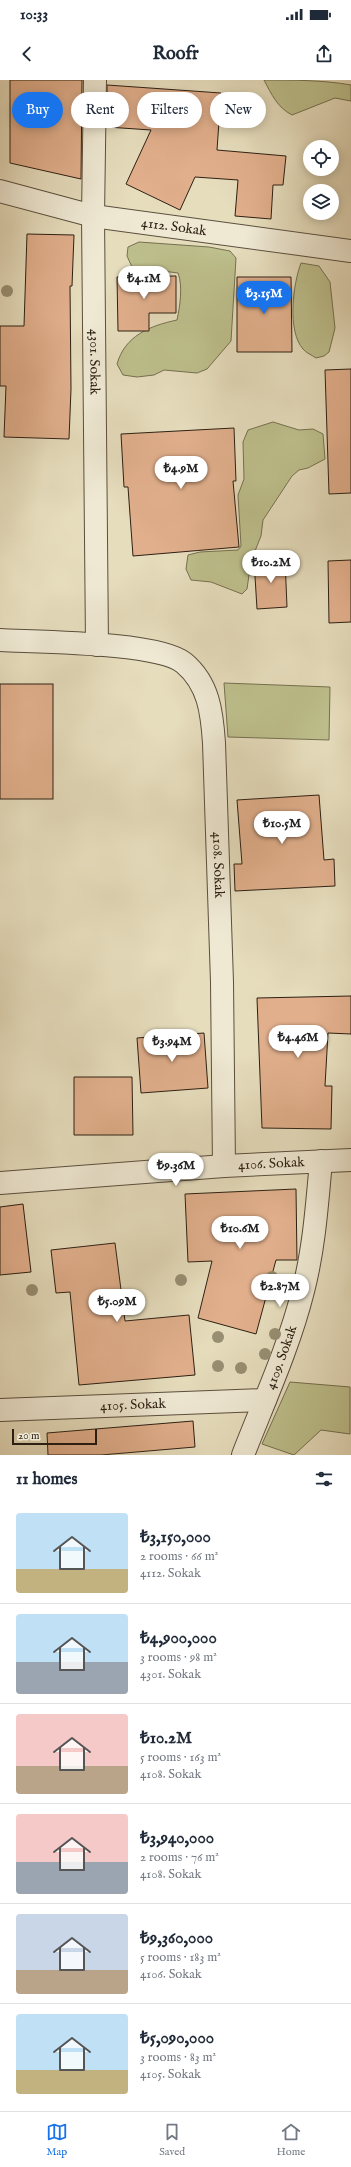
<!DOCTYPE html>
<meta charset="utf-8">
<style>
:root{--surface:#fff;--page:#f2f2f3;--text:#1f2937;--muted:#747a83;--line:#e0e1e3;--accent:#1a73e8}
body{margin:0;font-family:"IM FELL English",serif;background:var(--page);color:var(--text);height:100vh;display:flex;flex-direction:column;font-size:15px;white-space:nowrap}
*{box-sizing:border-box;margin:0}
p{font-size:13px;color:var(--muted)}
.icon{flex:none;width:22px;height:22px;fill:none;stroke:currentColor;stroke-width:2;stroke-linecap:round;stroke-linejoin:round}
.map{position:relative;height:1375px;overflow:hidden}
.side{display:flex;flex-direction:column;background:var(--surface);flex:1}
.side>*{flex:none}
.hud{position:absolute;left:12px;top:12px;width:327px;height:36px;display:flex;gap:8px}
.buttons{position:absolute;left:303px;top:60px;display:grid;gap:8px}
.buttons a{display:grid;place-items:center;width:36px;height:36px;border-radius:50%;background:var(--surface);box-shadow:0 2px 10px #0003;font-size:20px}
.scale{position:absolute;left:12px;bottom:10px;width:85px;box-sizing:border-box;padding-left:4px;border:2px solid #2d2013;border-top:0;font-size:11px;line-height:14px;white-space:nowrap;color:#2d2013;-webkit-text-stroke:3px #efe9d4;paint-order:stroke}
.price{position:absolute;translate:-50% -34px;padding:0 9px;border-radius:14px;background:#fff;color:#222;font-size:13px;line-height:26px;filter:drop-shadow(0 1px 2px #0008)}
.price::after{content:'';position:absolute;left:50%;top:24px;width:12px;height:9px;margin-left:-6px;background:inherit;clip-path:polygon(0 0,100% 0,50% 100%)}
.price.active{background:var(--accent);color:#fff}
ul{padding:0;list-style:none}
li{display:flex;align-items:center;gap:12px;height:100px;padding:0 16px}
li+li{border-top:1px solid var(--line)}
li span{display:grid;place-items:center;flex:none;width:112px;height:80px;border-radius:4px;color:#555}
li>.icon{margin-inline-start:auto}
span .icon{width:48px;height:48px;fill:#fffc;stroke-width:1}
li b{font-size:17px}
h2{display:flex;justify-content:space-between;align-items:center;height:48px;padding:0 16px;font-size:17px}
.pill{padding:0 14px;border-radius:18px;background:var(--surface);box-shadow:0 2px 10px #0003;font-size:14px;line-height:36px}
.pill.active{background:var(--accent);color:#fff}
.status{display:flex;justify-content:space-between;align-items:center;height:28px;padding:0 20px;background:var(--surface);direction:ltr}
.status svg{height:11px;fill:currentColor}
header{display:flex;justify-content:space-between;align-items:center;height:52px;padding:0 16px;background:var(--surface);font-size:18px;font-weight:700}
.menu{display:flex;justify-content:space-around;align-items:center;height:56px;border-top:1px solid var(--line);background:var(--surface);font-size:11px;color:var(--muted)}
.menu a{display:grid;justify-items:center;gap:2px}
.menu .active{color:var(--accent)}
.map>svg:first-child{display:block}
.green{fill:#bdbf8c;stroke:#757050}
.building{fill:#e1af8c;stroke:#2d2013}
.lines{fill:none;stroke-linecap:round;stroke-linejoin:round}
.minor-casing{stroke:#5b4f3e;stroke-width:24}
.minor{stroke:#efe9d4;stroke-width:22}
.tree{fill:#988f73}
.labels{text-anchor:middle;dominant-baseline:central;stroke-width:4;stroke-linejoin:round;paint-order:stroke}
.street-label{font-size:14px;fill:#2d2013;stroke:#efe9d4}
</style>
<div class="status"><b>10:33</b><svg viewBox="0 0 49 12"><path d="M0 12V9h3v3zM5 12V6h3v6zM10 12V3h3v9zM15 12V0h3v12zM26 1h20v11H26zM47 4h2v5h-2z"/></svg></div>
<header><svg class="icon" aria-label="back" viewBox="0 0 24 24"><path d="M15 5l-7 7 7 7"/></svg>Roofr<svg class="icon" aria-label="share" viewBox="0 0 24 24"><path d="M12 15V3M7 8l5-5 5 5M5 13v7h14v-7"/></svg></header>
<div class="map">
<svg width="351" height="1375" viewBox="0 0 351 1375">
<rect width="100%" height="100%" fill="#e6ddbd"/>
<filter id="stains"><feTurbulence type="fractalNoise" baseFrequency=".005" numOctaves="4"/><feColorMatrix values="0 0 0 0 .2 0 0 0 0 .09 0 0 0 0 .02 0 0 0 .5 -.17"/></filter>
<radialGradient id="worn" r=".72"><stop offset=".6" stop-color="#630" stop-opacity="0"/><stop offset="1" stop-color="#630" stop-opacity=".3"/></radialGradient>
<g class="green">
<path d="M 264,0 C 292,0 324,0 351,5 L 351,21 L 335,18 L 292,35 C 277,27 272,15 264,0 Z"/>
<path d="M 139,162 L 209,167 L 230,171 L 236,178 L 231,261 L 207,289 L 197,293 L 164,290 L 154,295 L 137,297 L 123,295 L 117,284 C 125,256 149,246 177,240 C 180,226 183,206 178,193 L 132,187 L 127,176 L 128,167 Z"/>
<path d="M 301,183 L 319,186 L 330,202 L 335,248 L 329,272 L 324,276 L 316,278 C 312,275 306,273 303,269 C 287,251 293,204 301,183 Z"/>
<path d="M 273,342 L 299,350 L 313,349 L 323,354 L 325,379 L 308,388 L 299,390 L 292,396 L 263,440 L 261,456 L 251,481 L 247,509 L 242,514 L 211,502 L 191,500 L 186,489 L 188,475 L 200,472 L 238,470 L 241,466 L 238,415 L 244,399 L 243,362 L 248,350 Z"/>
<path d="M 224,603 L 330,607 L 329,660 L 228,657 Z"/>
<path d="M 290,1302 L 350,1307 L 350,1354 L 321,1350 L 294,1375 L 262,1364 Z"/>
</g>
<g class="building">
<path d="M 10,0 L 82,0 L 81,99 L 10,83 Z"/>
<path d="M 107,5 L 221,13 L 217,70 L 286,76 L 283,105 L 273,105 L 271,139 L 235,136 L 238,100 L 195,97 L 180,130 L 126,104 L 151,50 L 107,47 Z"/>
<path d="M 27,154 L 74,155 L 72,206 L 70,206 L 71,309 L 69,359 L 4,357 L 6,306 L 0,306 L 0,246 L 24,246 Z"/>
<path d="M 176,196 L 176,233 L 149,233 L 149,251 L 118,251 L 117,197 Z"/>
<path d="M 237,197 L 291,197 L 292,272 L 237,272 Z"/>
<path d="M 351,289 L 351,413 L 329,414 L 325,290 Z"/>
<path d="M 234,348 L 236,401 L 233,401 L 239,467 L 133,476 L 128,407 L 124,407 L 121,354 Z"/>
<path d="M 285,479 L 287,527 L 257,529 L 254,480 Z"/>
<path d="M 351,480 L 351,542 L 329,543 L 328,481 Z"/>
<rect x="0" y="604" width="53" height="115"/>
<path d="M 319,715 L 324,780 L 334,779 L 335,806 L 235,811 L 234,784 L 242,784 L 237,720 Z"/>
<path d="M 351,916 L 351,954 L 328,953 L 325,1006 L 332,1006 L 331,1049 L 262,1048 L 257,918 Z"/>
<path d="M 204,953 L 208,1008 L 141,1013 L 137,958 Z"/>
<path d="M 74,997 L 132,997 L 133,1055 L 74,1055 Z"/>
<path d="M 296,1109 L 297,1180 L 276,1180 L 256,1254 L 198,1238 L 212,1181 L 188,1182 L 185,1114 Z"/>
<path d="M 23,1124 L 31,1192 L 0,1195 L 0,1127 Z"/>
<path d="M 115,1163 L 125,1241 L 189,1235 L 195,1295 L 79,1305 L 70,1212 L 56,1213 L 51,1170 Z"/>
<path d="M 193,1341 L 195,1367 L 101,1375 L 48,1375 L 47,1353 Z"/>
</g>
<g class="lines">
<g class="minor-casing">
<g id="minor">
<path id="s1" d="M 95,0 L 93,136 L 97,565"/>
<path id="s2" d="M 0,111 L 93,136 L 351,171"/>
<path id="s3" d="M 0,560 C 37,562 159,562 184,583 C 209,604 212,633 214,663 L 222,902 L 224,1086"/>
<path id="s4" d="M 0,1103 L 224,1086 L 351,1080"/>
<path id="s5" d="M 0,1330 L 265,1320"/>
<path id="s6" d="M 243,1375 C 264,1321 289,1267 303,1211 C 314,1169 317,1125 321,1081"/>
</g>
</g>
<use href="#minor" class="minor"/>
</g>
<g class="tree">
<circle cx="7" cy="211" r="6"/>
<circle cx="272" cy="1197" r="6"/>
<circle cx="181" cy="1200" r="6"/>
<circle cx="32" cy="1210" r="6"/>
<circle cx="275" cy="1254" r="6"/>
<circle cx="218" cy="1257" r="6"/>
<circle cx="265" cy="1274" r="6"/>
<circle cx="218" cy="1286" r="6"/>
<circle cx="241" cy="1288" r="6"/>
</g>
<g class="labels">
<g class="street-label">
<text stroke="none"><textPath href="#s2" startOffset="178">4112. Sokak</textPath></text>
<text stroke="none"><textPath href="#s1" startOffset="282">4301. Sokak</textPath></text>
<text stroke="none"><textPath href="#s3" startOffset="397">4108. Sokak</textPath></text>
<text stroke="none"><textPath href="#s4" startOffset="272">4106. Sokak</textPath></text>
<text stroke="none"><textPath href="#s6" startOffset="105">4109. Sokak</textPath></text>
<text stroke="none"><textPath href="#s5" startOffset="133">4105. Sokak</textPath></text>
</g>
</g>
<rect width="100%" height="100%" filter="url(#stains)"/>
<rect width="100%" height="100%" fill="url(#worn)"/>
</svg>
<div class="buttons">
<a><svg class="icon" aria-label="locate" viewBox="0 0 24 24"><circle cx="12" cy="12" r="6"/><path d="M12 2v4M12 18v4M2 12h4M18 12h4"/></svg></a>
<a><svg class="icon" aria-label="layers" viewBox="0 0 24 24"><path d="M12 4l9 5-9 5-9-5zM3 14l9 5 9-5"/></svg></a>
</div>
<div class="scale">20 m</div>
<b class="price" style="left:144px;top:220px">₺4.1M</b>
<b class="price active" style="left:264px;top:235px">₺3.15M</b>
<b class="price" style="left:181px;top:410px">₺4.9M</b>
<b class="price" style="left:271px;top:504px">₺10.2M</b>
<b class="price" style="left:282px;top:765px">₺10.5M</b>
<b class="price" style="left:298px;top:979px">₺4.46M</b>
<b class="price" style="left:172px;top:983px">₺3.94M</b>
<b class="price" style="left:176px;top:1107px">₺9.36M</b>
<b class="price" style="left:240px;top:1170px">₺10.6M</b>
<b class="price" style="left:280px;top:1228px">₺2.87M</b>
<b class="price" style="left:117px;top:1243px">₺5.09M</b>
<div class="hud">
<a class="pill active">Buy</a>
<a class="pill">Rent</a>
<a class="pill">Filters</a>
<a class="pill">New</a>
</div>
</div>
<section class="side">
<h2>11 homes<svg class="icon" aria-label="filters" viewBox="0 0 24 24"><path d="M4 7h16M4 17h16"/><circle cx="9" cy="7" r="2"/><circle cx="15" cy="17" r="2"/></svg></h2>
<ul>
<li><span style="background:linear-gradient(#bfe0f5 70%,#c2b280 0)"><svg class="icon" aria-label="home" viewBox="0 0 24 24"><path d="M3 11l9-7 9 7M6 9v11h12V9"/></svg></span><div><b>₺3,150,000</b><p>2 rooms · 66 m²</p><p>4112. Sokak</p></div></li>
<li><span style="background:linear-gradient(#bfe0f5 60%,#9aa5b1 0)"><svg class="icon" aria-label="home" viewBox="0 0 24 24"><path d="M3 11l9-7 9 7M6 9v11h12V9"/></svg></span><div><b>₺4,900,000</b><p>3 rooms · 98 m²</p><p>4301. Sokak</p></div></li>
<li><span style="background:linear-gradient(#f6c9c9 65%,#b9a48a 0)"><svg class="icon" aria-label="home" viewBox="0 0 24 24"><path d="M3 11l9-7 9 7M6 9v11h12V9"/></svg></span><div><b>₺10.2M</b><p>5 rooms · 163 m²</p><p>4108. Sokak</p></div></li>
<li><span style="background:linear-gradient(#f6c9c9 60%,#9aa5b1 0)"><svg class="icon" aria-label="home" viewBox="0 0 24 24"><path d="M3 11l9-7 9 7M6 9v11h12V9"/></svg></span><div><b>₺3,940,000</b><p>2 rooms · 76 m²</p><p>4108. Sokak</p></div></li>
<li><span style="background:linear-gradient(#c9d6e8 70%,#b9a48a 0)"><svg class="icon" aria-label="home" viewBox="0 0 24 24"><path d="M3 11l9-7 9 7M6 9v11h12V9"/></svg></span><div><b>₺9,360,000</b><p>5 rooms · 183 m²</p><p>4106. Sokak</p></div></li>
<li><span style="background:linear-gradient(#bfe0f5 70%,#c2b280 0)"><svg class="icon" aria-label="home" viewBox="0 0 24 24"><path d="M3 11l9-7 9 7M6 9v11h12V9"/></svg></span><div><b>₺5,090,000</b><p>3 rooms · 83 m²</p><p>4105. Sokak</p></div></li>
</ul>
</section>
<nav class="menu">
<a class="active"><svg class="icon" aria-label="map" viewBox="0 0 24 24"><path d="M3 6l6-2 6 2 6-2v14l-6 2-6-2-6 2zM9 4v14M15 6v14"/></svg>Map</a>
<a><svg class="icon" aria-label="saved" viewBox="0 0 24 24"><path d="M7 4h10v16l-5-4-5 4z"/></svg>Saved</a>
<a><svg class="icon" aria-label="home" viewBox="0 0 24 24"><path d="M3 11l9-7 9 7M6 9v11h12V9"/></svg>Home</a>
</nav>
